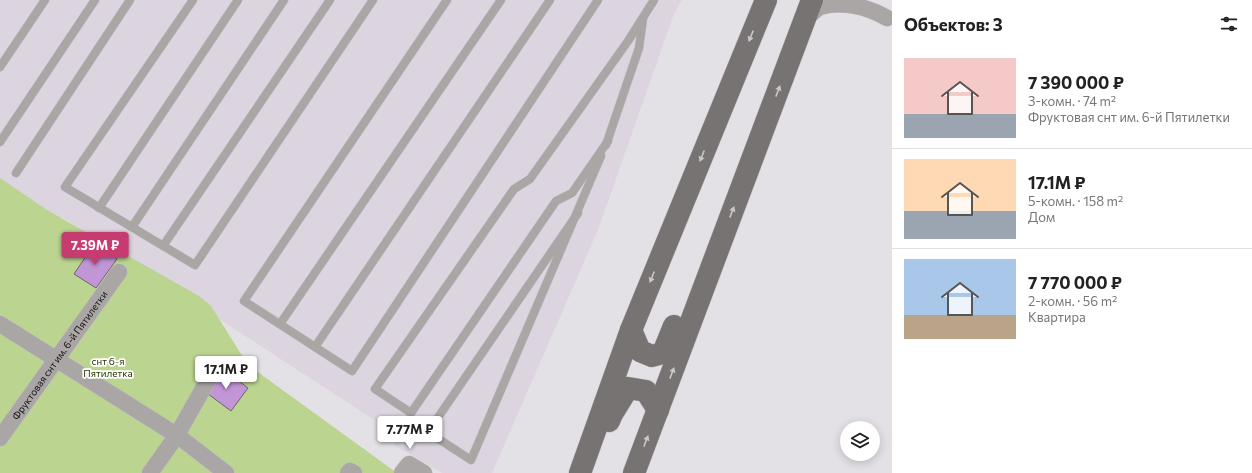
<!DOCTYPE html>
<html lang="ru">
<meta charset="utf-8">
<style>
:root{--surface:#fff;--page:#f2f2f2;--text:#222;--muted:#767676;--line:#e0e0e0;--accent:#c73c70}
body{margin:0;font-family:Commissioner,sans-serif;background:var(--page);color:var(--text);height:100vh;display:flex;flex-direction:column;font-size:15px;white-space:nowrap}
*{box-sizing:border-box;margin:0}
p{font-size:13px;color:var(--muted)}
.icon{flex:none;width:22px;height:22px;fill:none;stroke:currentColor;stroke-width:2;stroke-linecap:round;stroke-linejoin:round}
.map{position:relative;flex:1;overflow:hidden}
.panel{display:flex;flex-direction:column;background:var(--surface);width:360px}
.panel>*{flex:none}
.buttons{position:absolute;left:840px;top:421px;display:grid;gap:8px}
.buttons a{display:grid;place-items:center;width:40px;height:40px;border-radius:50%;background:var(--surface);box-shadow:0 2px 10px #0003;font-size:20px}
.price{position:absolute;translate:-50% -34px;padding:0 9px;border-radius:4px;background:#fff;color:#222;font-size:13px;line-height:26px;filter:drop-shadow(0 1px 2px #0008)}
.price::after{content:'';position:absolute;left:50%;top:24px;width:12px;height:9px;margin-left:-6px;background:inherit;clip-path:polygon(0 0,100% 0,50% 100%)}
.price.active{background:var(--accent);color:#fff}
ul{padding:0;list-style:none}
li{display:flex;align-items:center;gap:12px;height:100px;padding:0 12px}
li+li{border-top:1px solid var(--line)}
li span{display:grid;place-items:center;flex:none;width:112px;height:80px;border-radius:0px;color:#555}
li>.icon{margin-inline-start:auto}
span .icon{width:48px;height:48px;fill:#fffc;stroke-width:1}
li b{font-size:17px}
h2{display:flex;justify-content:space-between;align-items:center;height:48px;padding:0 12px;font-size:17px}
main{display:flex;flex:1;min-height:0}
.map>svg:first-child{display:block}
.built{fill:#dcd5e0}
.green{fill:#bbd490}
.building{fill:#c295d7;stroke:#6a676b}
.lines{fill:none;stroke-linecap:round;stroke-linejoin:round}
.service-casing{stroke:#bebcc0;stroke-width:9}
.minor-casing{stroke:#bebcc0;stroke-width:17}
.primary-casing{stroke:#bebcc0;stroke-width:23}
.service{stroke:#a9a6a5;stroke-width:8}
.minor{stroke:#a9a6a5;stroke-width:16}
.primary{stroke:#787373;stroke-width:22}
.oneway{fill:#c9c7c7}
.labels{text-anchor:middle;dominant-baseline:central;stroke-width:3.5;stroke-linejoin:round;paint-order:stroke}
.street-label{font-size:10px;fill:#131214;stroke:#fff}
.park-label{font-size:10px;fill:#273700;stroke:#fff}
</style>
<main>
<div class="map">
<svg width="892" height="473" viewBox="0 0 892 473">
<rect width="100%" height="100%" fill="#e4e1e6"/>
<path class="built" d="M 0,0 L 682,0 L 674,14 L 598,230 L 492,473 L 442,473 L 394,445 L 399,436 L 62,217 L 57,222 L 0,193 Z"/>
<path class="green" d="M 0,178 L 47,210 L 199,296 L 211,306 L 248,365 L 397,473 L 0,473 Z"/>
<g class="building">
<path d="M 94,244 L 117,259 L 96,288 L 74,274 Z"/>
<path d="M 222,368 L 248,388 L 231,411 L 204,391 Z"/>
</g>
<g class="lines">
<g class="service-casing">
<g id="service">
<path d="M 193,0 L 65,187 L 195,265 L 373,0"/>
<path d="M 447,0 L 244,301 L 352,371 L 598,0"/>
<path d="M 0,67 L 45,0"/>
<path d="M 608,141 L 572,193 L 556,201 L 411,413 L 375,389 L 514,189 L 530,179 L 628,41 L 654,0"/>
<path d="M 0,142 L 95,0"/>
<path d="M 606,145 L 639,48 L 643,19"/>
<path d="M 16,173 L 130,0"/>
<path d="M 99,208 L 238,0"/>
<path d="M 578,213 L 428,432 L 471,460 L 601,156"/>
<path d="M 132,227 L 284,0"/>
<path d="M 163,246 L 330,0"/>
<path d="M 280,324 L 501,0"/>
<path d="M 315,347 L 550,0"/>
</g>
</g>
<g class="minor-casing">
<g id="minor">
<path d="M 806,19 C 810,15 815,10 820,7 C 841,0 868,7 887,18"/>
<path d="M 0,324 L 178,436 L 226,473"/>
<path id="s1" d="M 0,438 L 119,272"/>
<path d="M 150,473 L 175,438 L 178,436 L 178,433 L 212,373"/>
<path d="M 348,473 L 350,471 L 354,473"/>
<path d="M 402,473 L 409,464 L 424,473"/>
</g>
</g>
<g class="primary-casing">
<g id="primary">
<path d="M 631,330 L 640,351 L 652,356 L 663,353 L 674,326"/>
<path d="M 609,421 L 612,414 L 628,388 L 646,391 L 658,410"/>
<path d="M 580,473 L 631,330 L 766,0"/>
<path d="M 634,473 L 812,0"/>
</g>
</g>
<use href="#service" class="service"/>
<use href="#minor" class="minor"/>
<use href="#primary" class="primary"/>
</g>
<defs><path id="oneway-solid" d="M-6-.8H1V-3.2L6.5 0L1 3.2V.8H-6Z"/></defs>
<g class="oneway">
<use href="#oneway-solid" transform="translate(751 36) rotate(112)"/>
<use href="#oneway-solid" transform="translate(778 91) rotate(-69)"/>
<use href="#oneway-solid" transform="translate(702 156) rotate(112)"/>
<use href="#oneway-solid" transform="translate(732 212) rotate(-69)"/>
<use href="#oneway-solid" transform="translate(652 277) rotate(112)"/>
<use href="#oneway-solid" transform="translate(672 373) rotate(-69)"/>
<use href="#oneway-solid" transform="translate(646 441) rotate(-69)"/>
</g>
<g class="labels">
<g class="street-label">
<text stroke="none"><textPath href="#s1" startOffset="102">Фруктовая снт им. 6-й Пятилетки</textPath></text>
</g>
<g class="park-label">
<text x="108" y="361">снт 6-я<tspan x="108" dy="12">Пятилетка</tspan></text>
</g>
</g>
</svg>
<div class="buttons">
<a><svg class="icon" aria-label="layers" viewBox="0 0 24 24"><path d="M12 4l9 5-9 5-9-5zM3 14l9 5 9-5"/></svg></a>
</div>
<b class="price active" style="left:95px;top:266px">7.39M ₽</b>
<b class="price" style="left:226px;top:390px">17.1M ₽</b>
<b class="price" style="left:410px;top:450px">7.77M ₽</b>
</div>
<section class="panel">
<h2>Объектов: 3<svg class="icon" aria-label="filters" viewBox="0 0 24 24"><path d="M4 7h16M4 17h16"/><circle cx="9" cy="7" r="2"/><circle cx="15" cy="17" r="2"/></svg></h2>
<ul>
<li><span style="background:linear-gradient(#f6c9c9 70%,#9aa5b1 0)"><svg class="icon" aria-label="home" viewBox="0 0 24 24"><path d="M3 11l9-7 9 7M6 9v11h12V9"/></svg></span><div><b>7 390 000 ₽</b><p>3-комн. · 74 m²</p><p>Фруктовая снт им. 6-й Пятилетки</p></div></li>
<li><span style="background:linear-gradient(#ffd9b3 65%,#9aa5b1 0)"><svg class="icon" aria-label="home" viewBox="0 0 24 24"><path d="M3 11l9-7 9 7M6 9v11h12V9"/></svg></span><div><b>17.1M ₽</b><p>5-комн. · 158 m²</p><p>Дом</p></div></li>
<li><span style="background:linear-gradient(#a9c7e8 70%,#b9a48a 0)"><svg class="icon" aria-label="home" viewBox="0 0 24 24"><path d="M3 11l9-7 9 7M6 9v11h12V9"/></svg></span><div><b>7 770 000 ₽</b><p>2-комн. · 56 m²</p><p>Квартира</p></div></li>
</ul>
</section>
</main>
